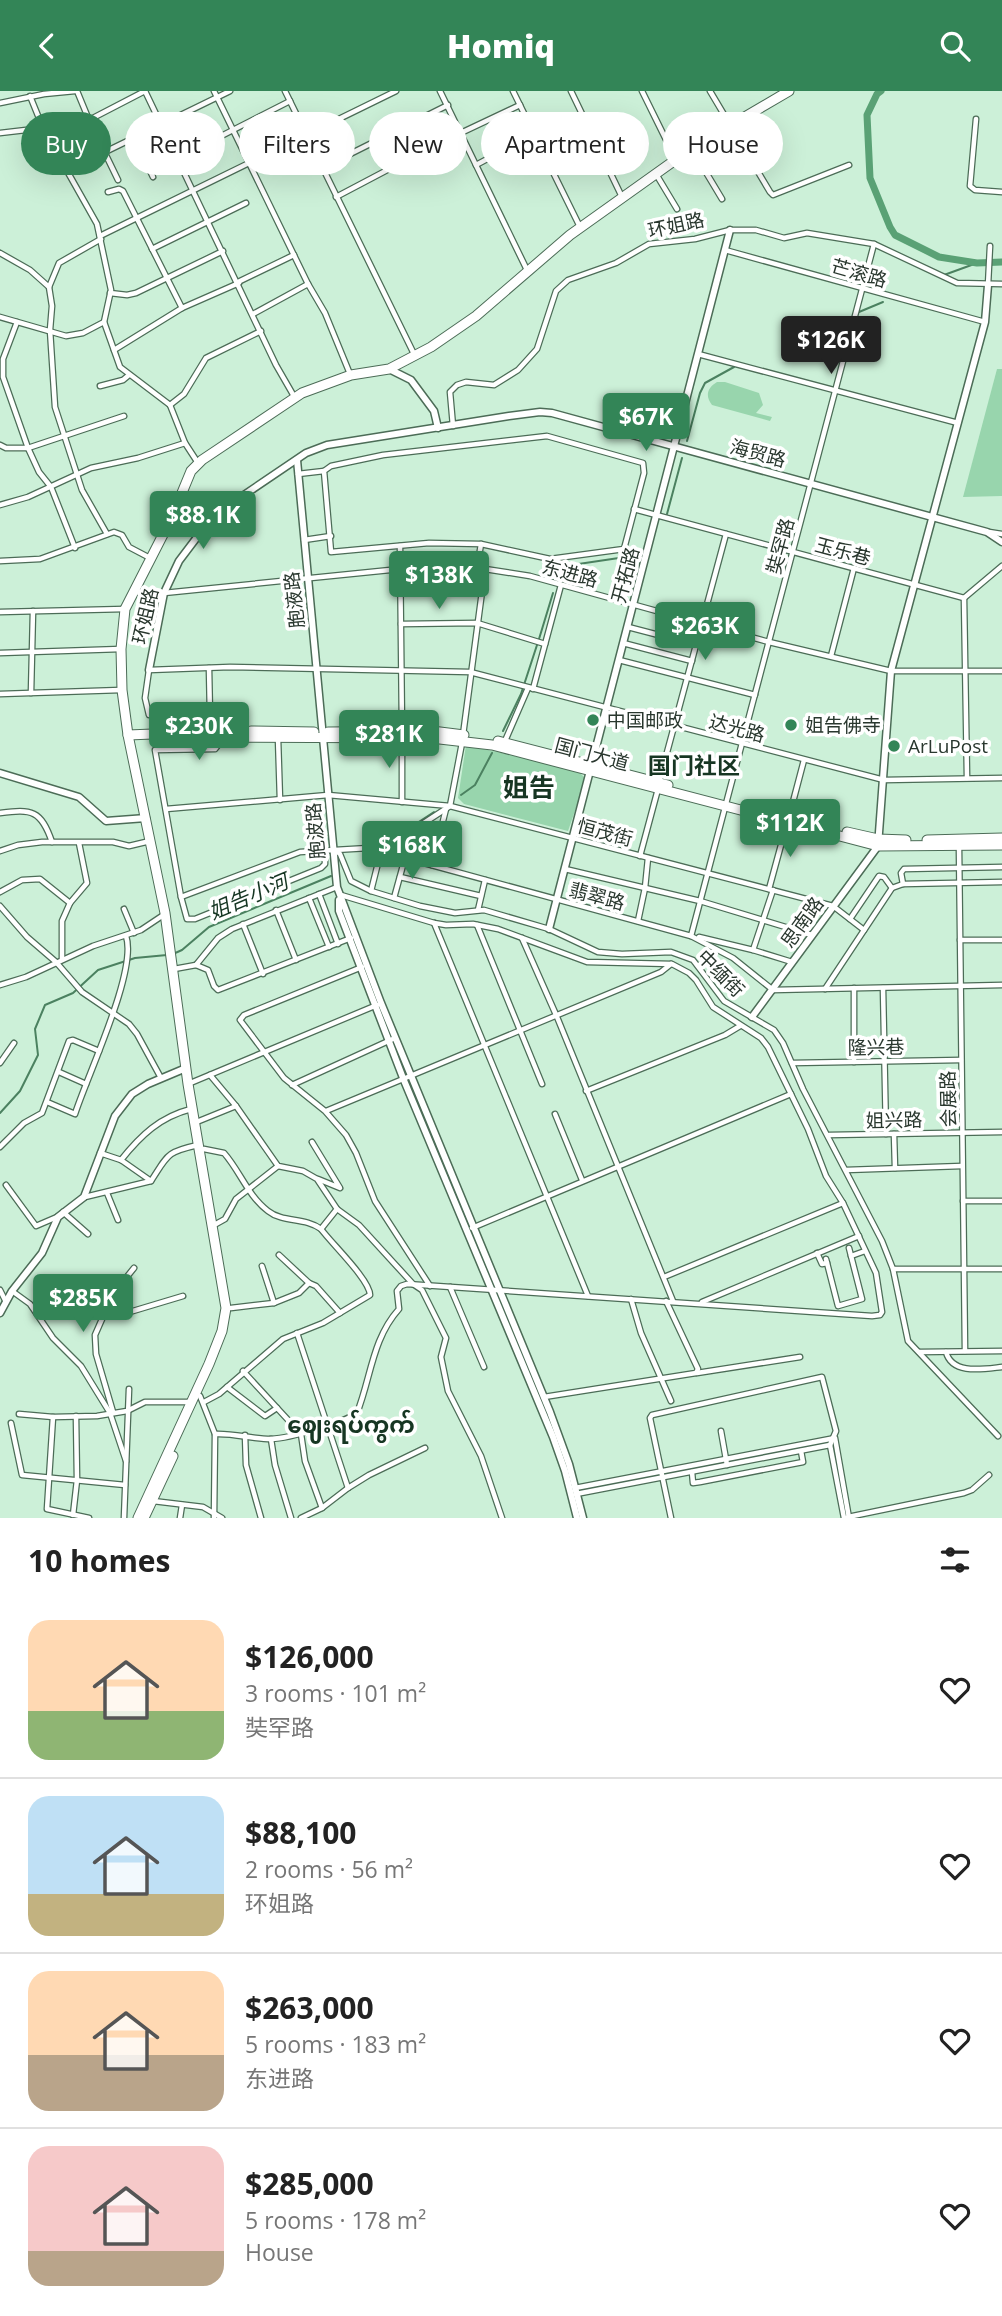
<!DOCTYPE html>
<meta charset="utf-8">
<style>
:root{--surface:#fff;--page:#f6f6f6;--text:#222;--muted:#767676;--line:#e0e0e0;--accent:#338557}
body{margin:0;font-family:"Open Sans","Noto Sans SC","Noto Sans Myanmar",sans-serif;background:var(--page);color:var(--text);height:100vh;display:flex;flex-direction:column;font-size:26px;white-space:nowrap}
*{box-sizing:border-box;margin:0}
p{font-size:23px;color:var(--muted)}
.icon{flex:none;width:38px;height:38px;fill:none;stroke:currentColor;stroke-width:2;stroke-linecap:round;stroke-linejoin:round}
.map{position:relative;height:1427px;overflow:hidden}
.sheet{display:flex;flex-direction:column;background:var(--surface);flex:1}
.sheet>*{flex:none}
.guide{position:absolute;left:21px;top:21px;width:961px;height:63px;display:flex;gap:14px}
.price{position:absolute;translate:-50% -60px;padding:0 16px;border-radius:7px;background:var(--accent);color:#fff;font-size:23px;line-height:46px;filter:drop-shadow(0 2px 4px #0008)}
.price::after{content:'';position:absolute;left:50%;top:42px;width:21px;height:16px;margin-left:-10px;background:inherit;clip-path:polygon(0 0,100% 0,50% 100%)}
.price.selected{background:#222;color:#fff}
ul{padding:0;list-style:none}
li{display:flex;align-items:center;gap:21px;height:175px;padding:0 28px}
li+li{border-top:2px solid var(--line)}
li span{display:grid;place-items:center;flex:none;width:196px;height:140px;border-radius:21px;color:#555}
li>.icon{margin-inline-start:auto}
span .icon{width:84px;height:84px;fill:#fffc;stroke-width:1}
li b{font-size:30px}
h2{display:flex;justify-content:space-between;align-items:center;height:84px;padding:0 28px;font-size:30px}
.pill{padding:0 24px;border-radius:32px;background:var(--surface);box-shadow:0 7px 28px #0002;font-size:24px;line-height:63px}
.pill.selected{background:var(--accent);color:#fff}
header{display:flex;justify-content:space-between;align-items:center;height:91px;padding:0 28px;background:var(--accent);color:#fff;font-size:32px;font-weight:800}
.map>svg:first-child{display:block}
.green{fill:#98d5ad}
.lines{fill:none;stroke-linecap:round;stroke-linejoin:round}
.stream{stroke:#4b8160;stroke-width:2}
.river{stroke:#5aa175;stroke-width:7}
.street-casing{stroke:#4c6c57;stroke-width:7}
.secondary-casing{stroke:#4c6c57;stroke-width:9}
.highway-casing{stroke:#4c6c57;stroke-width:11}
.street{stroke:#fff;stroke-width:4.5}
.secondary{stroke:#fff;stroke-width:6}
.highway{stroke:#fff;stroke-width:9}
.poi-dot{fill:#338557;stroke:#fff;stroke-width:2.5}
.labels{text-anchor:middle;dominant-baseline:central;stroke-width:7;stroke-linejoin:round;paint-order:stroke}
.street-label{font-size:19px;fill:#29372e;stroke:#fff}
.poi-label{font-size:19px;fill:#29372e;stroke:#fff;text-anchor:start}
.water-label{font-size:21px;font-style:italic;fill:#163623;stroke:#fff}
.quarter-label{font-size:23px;font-weight:bold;fill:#173623;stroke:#fff}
.district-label{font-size:26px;font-weight:bold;fill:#173623;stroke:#fff}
</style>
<header><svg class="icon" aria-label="back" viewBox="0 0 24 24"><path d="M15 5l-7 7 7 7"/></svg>Homiq<svg class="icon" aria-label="search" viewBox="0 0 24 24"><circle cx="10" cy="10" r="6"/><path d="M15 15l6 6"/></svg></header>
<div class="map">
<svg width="1002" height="1427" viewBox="0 0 1002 1427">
<rect width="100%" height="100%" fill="#ccf0d8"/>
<g class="green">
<path d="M 997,278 L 1002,278 L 1002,405 L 963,406 Z"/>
<path d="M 717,291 L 725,291 L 759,302 L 763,314 L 756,322 L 772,326 L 770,330 L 712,314 C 705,305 707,297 717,291 Z"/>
<path d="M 466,654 L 577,679 L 586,688 L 568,740 L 464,713 L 458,707 Z"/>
</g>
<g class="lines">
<g class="stream">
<path d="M 944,184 L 977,172"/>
<path d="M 859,221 L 883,211"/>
<path d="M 687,350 L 700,302 L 705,292 L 734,276"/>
<path d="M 667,423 L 682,367"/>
<path d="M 558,481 L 565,475 L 639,464"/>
<path d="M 539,548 L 553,502"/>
<path d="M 503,640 L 521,603 L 537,554"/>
<path d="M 461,704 L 475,694 L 492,662"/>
<path d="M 391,749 L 434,721"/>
<path d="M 173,863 L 182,859 L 209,836 L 331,785"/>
<path d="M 0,1022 L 20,1000 L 38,964 L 35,938 L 45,914 L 73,902 L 98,879 L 135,867 L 167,864"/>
</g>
<path class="river" d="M 881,0 L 877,3 L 867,24 L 870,87 L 890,136 L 895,144 L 939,166 L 977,172 L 1002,171"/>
<g class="street-casing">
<g id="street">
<path d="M 145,0 L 276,274 L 295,307"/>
<path d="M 214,0 L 308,193 L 325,222 L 350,283"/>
<path d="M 285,0 L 414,263"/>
<path d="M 440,0 L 527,179"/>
<path d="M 513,0 L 580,136"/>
<path d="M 571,0 L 622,106"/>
<path d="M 642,0 L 675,67"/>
<path d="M 710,0 L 770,101 L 773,104 L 849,74"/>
<path d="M 30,5 L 43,37"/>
<path d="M 0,12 L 44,3 L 75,0"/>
<path d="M 976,28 L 970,95 L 975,99 L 1002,101"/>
<path d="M 44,39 L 77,35 L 89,29 L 77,0"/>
<path d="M 0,42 L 43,37 L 44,39 L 97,133 L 111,199 L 104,231 L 120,276 L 170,314 L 185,352 L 198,372"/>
<path d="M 134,47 L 153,86"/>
<path d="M 692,58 L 722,108"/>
<path d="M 178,67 L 290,10"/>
<path d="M 476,74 L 534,43"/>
<path d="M 322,77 L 448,14"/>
<path d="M 68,79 L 230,0"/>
<path d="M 656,83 L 677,118"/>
<path d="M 118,89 L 89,29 L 145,0"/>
<path d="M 108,101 L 119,98 L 123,100 L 182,217"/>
<path d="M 336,106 L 429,57 L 520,14"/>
<path d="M 100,145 L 396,0"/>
<path d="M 101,148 L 59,172 L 49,196 L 52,215 L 50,239 L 55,316 L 82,399 L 107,443"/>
<path d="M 152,158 L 246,112"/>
<path d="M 725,159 L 985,231"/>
<path d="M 0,162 L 30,179 L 49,196"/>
<path d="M 238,191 L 294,164"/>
<path d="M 988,194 L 990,155"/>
<path d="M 110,202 L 127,204 L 136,202 L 223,160"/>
<path d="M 253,223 L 308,193"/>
<path d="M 0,226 L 66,245 L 83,242 L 104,231"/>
<path d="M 17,231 L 3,268 L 3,286 L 28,357 L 39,381 L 51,396 L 75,457"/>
<path d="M 114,259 L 182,217 L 239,192"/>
<path d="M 698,263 L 958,332"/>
<path d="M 100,295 L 123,289 L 129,284"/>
<path d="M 170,314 L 184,303 L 206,267 L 261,240"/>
<path d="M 453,335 L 450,301 L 457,294 L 466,291 L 494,294 L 518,279 L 537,258 L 556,200 L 568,189 L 616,172 L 649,153 L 695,148 L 730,139 L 756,139 L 784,147 L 807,142 L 874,153 L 957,192 L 1002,193"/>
<path d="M 547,345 L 643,372 L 644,382 L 624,458 L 550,468 L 481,453 L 429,452 L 331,461 L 324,380 L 331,375 L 383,364 Z"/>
<path d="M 0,354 L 6,357 L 28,357 L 124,325"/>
<path d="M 298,383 L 324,380"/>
<path d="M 0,414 L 28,406 L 91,377 L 138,367 L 185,352"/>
<path d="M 634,418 L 964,507"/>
<path d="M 989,441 L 1002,443"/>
<path d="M 304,449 L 331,445"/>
<path d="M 400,455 L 402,639"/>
<path d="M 0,470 L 40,468 L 114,441 L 122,444 L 129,456 L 150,467"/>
<path d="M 477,477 L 481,453"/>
<path d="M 164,502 L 400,478 L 485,478 L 530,485 L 769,551 L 891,580 L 1002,580"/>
<path d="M 964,507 L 967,687"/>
<path d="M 964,507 L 1002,475"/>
<path d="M 0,521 L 125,518"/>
<path d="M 401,533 L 477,532 L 545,553"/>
<path d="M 628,536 L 697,554"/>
<path d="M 623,552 L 692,570"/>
<path d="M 0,562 L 121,558"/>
<path d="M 831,565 L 854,477"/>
<path d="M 619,569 L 755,604"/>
<path d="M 209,577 L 210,625 L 223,637"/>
<path d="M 533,598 L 561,494"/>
<path d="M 31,602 L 33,520"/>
<path d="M 0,603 L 121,599"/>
<path d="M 210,625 L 149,624 L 145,607 L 149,579 L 230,576 L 470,581 L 884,689 L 1002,687"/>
<path d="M 463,644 L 485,478"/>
<path d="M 278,647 L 280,709"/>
<path d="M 402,647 L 402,711"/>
<path d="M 222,649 L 215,658 L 155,659 L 181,806 L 187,828 L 195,828 L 321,777 L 325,773 L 325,759"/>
<path d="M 505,650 L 528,597"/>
<path d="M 659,691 L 726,443"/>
<path d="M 166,718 L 328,704 L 450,715 L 833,815 L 864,839"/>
<path d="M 0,722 C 32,718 41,719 52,751"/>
<path d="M 789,726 L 804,669"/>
<path d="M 959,756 L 965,1260"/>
<path d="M 334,758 L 340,763 L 351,790 L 371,800 L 420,815 L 455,822 L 484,819 L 549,838 L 598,861 L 622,863 L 671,861 L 693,869 L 724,910 L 774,939 L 783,952 L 803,998 L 882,1150 L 893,1178 L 908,1250 L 998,1345"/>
<path d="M 0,760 L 18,754 L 42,751 L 113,751 L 129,755 L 150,750"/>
<path d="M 640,765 L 658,698"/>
<path d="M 432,774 L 446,718"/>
<path d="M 565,778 L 700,810 L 812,844"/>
<path d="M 400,786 L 481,805"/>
<path d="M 903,793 L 901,782 L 904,778 L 1002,776"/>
<path d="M 769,798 L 787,732"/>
<path d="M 371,800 L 381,760 L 450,715 L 462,652"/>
<path d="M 0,801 L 22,789 L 40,788 L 70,812"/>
<path d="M 319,803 L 338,853"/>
<path d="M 181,806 L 300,761 L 369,757 L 691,845 L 733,867 L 773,899 L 1002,894"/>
<path d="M 309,807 L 329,856"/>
<path d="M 394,807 L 405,767"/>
<path d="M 0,815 L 27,846 L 56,871 L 82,901 L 129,933 L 137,943 L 161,987"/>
<path d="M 124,818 L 134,842"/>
<path d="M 276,819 L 296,869"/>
<path d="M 478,819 L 485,789"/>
<path d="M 850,828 L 879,785 L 884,786 L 892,797"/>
<path d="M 638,830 L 645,797 L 648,767"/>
<path d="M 434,832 L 588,1205"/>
<path d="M 243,833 L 263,883"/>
<path d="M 477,834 L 542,993"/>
<path d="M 691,845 L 874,153"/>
<path d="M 699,846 L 753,859 L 792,871"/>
<path d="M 522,847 L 557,926 L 673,1210"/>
<path d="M 960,849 L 1002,849"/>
<path d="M 753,859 L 773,799"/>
<path d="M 62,868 L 62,830 L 70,812 L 87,792 L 79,752"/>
<path d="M 196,874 L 208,879 L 214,895 L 218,899 L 351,847"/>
<path d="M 362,876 L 244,924 L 240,929 L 284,987 L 325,1020 L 346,1044 L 356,1062 L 375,1110 L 430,1195"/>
<path d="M 174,878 L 196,874 L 218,847 L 232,838 L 337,796"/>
<path d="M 0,894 L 26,886 L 93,855 L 141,839 L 165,823"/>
<path d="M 854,897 L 854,971"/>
<path d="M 883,897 L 886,1043"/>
<path d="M 825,898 L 892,797 L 903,793 L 1002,791"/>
<path d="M 0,972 L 14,952"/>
<path d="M 792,972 L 961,969"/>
<path d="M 59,981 L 86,993"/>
<path d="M 210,984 L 236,1015 L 278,1075 L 303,1080 L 317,1088 L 337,1118 L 359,1134 L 413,1193 L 422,1199 L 446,1247 L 441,1266 L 448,1300 L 481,1365 L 502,1427"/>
<path d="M 188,993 L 377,914"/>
<path d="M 292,994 L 395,947"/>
<path d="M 586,1000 L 725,944 L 740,935"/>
<path d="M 47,1011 L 75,1023 C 87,985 138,879 126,845"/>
<path d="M 326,1020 L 661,881 L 671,873"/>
<path d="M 555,1023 L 582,1089"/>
<path d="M 199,1030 L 236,1015"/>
<path d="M 894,1043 L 895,1077"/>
<path d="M 829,1044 L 1002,1041"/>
<path d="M 312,1051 L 340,1097 L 318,1088"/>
<path d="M 0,1056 L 24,1032 L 42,1022 L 69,950 L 73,949 L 99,960"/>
<path d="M 100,1062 L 121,1069 L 151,1090"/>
<path d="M 121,1069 C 141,1044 160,1026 191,1018"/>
<path d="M 846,1079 L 962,1075"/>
<path d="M 6,1094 L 36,1135 L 57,1126"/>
<path d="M 107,1102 L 118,1129"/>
<path d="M 85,1106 L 151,1090 C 168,1064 166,1061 198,1054"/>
<path d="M 963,1110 L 1002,1110"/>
<path d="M 63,1121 L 88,1143"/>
<path d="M 216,1133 L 225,1128 L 236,1108 L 278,1075"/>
<path d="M 472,1137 L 791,1003"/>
<path d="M 321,1138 L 337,1118"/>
<path d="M 817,1162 L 822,1173 L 827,1172"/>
<path d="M 279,1164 L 309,1192"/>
<path d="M 851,1165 L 865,1160"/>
<path d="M 826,1168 L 838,1215 L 862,1208 L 849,1157"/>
<path d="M 262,1175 L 274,1212"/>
<path d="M 893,1178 L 1002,1178"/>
<path d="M 664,1186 L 843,1112"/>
<path d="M 450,1196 L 484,1276"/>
<path d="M 0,1199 L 6,1211"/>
<path d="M 12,1200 L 30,1213 L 53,1247 L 81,1275 L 110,1322 L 126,1370"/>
<path d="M 631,1208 L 641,1242 L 671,1310"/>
<path d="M 702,1211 L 859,1145"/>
<path d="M 231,1217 L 274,1212 L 299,1202 L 309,1192 L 316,1195 L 340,1222"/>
<path d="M 105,1224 L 133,1220 L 183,1205"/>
<path d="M 297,1242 L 348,1397"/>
<path d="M 919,1261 L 1002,1260"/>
<path d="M 946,1261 C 952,1284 983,1278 1002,1276"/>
<path d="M 243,1280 L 301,1343 L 305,1370 L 322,1417"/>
<path d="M 697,1282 L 800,1266"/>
<path d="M 227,1296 L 265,1325 L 277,1317"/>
<path d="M 200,1305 L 215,1343 L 214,1427"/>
<path d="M 544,1306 L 696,1282 L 698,1278 L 666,1210"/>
<path d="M 204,1311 L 219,1303 L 283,1248 L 323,1232 L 370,1204 C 370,1189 332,1153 321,1138 C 305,1126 283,1132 268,1120 C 248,1105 240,1080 224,1062 L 204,1058"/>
<path d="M 113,1321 L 96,1263 L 95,1244 L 113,1203 L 134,1177"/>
<path d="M 19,1323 L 53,1326 L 97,1325 L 127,1320 L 145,1311 L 190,1311"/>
<path d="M 53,1326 L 47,1418 L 89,1427"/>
<path d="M 11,1332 L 22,1384 L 125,1394"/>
<path d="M 721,1340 L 727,1374"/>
<path d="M 215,1343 C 234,1342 252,1348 271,1348 C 290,1347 341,1333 357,1322 C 371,1287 372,1248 399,1218 L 397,1200 L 401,1195 L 407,1193 L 872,1225 L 880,1224 L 882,1221 L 876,1182 L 843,1112 L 826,1085 L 808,1038 L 768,956 L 761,947 L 713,916 L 696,889 L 689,882 L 672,873 L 587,871 L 498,838 L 473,833 L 446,834 L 434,832 L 341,804"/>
<path d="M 245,1344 L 246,1374 L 261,1427"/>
<path d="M 271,1348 L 275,1374 L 291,1427"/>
<path d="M 692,1381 L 693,1392 L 700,1391 L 803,1371 L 801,1360"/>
<path d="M 575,1397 L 835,1347 L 849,1427"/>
<path d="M 576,1403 L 830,1354 L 844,1427"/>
<path d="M 153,1410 L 203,1416 L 222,1427"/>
<path d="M 73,1424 L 77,1389 L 76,1325"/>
<path d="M 848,1426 L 964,1402 L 972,1399 L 989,1384"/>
<path d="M 124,1427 L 129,1298"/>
<path d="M 180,1427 L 182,1414"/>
<path d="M 301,1427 L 322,1417 L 348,1397 L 369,1384 L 425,1357"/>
<path d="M 671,1427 L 650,1327 L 652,1324 L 822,1286 L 836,1340 L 830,1354"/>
</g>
</g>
<g class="secondary-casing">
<g id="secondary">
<path d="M 389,278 L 411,289 L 434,320 L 438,337"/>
<path d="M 297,369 L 337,796 L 381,912 L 550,1321 L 569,1373 L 583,1427"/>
<path d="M 149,579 L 164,502 L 179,470 L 213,425 L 306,362 L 327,354 L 509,325 L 540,321 L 552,322 L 987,441 L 1002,451"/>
<path d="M 0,682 L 79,706 L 106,730 L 146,727"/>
<path d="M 339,809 L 339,820 L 403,987 L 553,1346 L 565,1380 L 577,1427"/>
<path d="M 549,838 L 730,139"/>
<path d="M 752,926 L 878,755 L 891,580 L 985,231 L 988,194"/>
<path d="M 0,1222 L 12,1200 L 42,1162 L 58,1126 L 84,1106 L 115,1025 L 132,1003 L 148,993 L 186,977"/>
</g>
</g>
<g class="highway-casing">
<g id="highway">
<path d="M 210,635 L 226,640 L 237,640"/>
<path d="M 251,640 L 314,641"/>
<path d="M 328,641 L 432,640 L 464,644"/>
<path d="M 128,644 L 202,641"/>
<path d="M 210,650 L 225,646 L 431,647 L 492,654 L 878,755 L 1002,754"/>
<path d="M 498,650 L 668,694"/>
<path d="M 793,727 L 827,736"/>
<path d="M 847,741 L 878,748 L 906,749"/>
<path d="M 927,749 L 1002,747"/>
<path d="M 138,1427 L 209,1273 L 222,1240 L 226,1217 L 188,993 L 165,822 L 128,644 L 122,599 L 121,558 L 125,518 L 172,426 L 191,380 L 202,369 L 302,302 L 351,284 L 389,278 L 431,256 L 476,225 L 570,144 L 692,57 L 789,0"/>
<path d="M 144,1427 L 173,1365"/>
</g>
</g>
<use href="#street" class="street"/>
<use href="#secondary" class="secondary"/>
<use href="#highway" class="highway"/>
</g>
<g class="poi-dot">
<circle cx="593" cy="629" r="7"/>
<circle cx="791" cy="634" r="7"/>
<circle cx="894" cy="655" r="7"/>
</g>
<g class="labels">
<g class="street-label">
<text transform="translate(676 134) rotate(-12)">环姐路</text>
<text transform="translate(859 182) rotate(16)">芒滚路</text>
<text transform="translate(758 362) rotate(15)">海贸路</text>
<text transform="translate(780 455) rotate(-75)">奘罕路</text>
<text transform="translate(843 460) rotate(15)">玉乐巷</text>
<text transform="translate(570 482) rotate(15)">东进路</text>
<text transform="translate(625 484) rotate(-75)">开拓路</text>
<text transform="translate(294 509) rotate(-96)">胞液路</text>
<text transform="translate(145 525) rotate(-77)">环姐路</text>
<text transform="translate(737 637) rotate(15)">达光路</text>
<text transform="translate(592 663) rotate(15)">国门大道</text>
<text transform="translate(315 740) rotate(-95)">胞波路</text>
<text transform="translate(605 741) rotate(15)">恒茂街</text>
<text transform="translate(597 805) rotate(15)">翡翠路</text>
<text transform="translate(802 831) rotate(-54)">思南路</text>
<text transform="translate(721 882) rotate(45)">中缅街</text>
<text transform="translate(876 956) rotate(-1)">隆兴巷</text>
<text transform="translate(948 1008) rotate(-91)">会展路</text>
<text transform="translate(894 1029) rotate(-1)">姐兴路</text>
</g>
<g class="poi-label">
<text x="607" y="629">中国邮政</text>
<text x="805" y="634">姐告佛寺</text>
<text x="908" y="655">ArLuPost</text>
</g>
<g class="water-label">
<text transform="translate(248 805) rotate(-23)">姐告小河</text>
</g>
<g class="quarter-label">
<text x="694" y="674">国门社区</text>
<text x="351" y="1333">ဈေးရပ်ကွက်</text>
</g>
<g class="district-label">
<text x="529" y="696">姐告</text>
</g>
</g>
</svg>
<b class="price selected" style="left:831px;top:285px">$126K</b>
<b class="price" style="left:646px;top:362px">$67K</b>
<b class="price" style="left:203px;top:460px">$88.1K</b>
<b class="price" style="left:439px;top:520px">$138K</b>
<b class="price" style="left:705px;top:571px">$263K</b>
<b class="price" style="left:199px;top:671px">$230K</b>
<b class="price" style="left:389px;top:679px">$281K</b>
<b class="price" style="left:790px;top:768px">$112K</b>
<b class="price" style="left:412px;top:790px">$168K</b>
<b class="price" style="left:83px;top:1243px">$285K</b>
<div class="guide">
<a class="pill selected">Buy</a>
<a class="pill">Rent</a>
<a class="pill">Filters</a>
<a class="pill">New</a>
<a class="pill">Apartment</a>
<a class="pill">House</a>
</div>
</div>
<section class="sheet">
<h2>10 homes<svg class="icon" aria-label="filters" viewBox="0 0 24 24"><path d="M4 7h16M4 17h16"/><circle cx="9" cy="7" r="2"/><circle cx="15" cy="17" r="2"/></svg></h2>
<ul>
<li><span style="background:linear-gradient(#ffd9b3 65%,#8fb573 0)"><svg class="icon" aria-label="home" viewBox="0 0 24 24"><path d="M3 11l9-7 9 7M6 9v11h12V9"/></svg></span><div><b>$126,000</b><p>3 rooms · 101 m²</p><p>奘罕路</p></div><svg class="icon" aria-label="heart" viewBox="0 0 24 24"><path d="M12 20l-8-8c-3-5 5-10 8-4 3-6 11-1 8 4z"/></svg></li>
<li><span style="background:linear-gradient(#bfe0f5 70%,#c2b280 0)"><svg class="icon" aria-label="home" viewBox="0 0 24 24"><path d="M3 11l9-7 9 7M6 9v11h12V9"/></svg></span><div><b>$88,100</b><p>2 rooms · 56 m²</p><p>环姐路</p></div><svg class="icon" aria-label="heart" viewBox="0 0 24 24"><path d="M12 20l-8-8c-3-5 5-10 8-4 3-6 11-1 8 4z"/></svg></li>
<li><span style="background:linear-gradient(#ffd9b3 60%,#b9a48a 0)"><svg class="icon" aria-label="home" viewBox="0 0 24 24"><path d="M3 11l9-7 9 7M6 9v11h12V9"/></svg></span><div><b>$263,000</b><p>5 rooms · 183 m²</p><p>东进路</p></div><svg class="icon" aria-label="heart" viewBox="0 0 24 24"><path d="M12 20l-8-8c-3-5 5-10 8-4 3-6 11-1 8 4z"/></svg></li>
<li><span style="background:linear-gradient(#f6c9c9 75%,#b9a48a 0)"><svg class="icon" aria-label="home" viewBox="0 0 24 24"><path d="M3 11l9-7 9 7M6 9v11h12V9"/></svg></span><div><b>$285,000</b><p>5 rooms · 178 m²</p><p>House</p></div><svg class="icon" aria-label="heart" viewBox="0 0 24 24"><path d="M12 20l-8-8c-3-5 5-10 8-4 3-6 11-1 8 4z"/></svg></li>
</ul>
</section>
